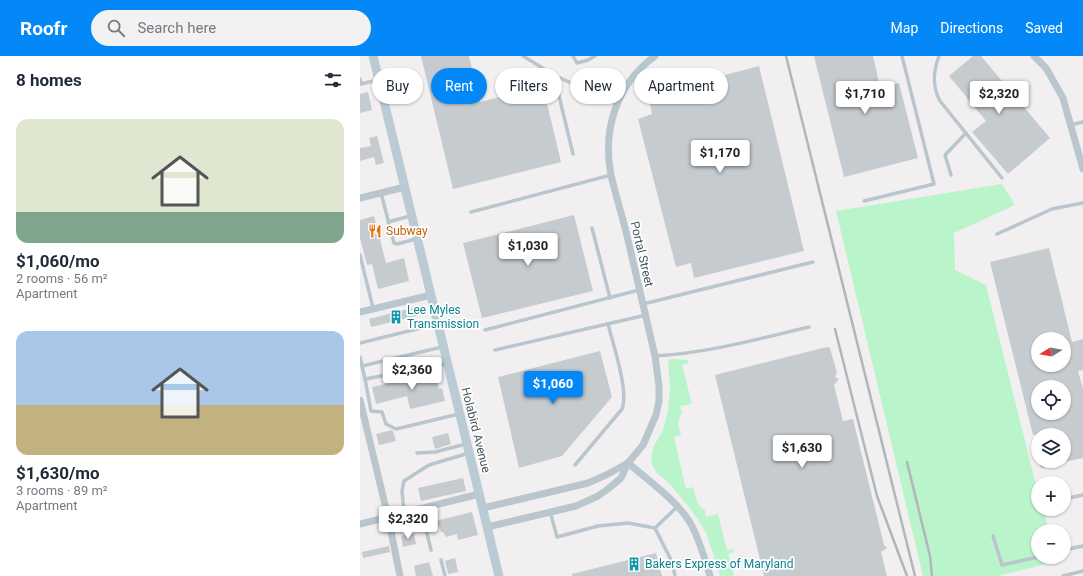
<!DOCTYPE html>
<meta charset="utf-8">
<style>
:root{--surface:#fff;--page:#f2f2f3;--text:#1f2937;--muted:#747a83;--accent:#0588f7}
body{margin:0;font-family:Roboto,sans-serif;background:var(--page);color:var(--text);height:100vh;display:flex;flex-direction:column;font-size:15px;white-space:nowrap}
*{box-sizing:border-box;margin:0}
p{font-size:13px;color:var(--muted)}
.icon{flex:none;width:22px;height:22px;fill:none;stroke:currentColor;stroke-width:2;stroke-linecap:round;stroke-linejoin:round}
.map{position:relative;flex:1;overflow:hidden}
.sheet{display:flex;flex-direction:column;background:var(--surface);width:360px}
.sheet>*{flex:none}
.top-card{position:absolute;left:12px;top:12px;width:380px;height:36px;display:flex;gap:8px}
.needle{width:26px;rotate:259deg}
.tools{position:absolute;left:671px;top:276px;display:grid;gap:8px}
.tools a{display:grid;place-items:center;width:40px;height:40px;border-radius:50%;background:var(--surface);box-shadow:0 1px 3px #0004;font-size:20px}
.price{position:absolute;translate:-50% -34px;padding:0 9px;border-radius:4px;background:#fff;color:#222;font-size:13px;line-height:26px;filter:drop-shadow(0 1px 2px #0008)}
.price::after{content:'';position:absolute;left:50%;top:24px;width:12px;height:9px;margin-left:-6px;background:inherit;clip-path:polygon(0 0,100% 0,50% 100%)}
.price.active{background:var(--accent);color:#fff}
ul{padding:0;list-style:none}
li{display:grid;align-content:center;gap:8px;height:212px;padding:0 16px}
li span{display:grid;place-items:center;height:124px;border-radius:12px;color:#555}
li>.icon{margin-inline-start:auto}
span .icon{width:72px;height:72px;fill:#fffc;stroke-width:1}
li b{font-size:17px}
h2{display:flex;justify-content:space-between;align-items:center;height:48px;padding:0 16px;font-size:17px}
.chip{padding:0 14px;border-radius:18px;background:var(--surface);box-shadow:0 1px 3px #0004;font-size:14px;line-height:36px}
.chip.active{background:var(--accent);color:#fff}
header{display:flex;align-items:center;gap:24px;box-sizing:border-box;height:56px;padding:0 20px;background:var(--accent);color:#fff}
header strong{font-size:19px}
nav{display:flex;gap:22px;margin-inline-start:auto;font-size:14px}
.search{width:280px;height:36px;background:var(--page);display:flex;align-items:center;gap:10px;box-sizing:border-box;padding:0 14px;border-radius:22px;color:var(--muted);font-size:15px}
main{display:flex;flex:1;min-height:0}
.map>svg:first-child{display:block}
.green{fill:#baf4ca}
.building{fill:#c6cbd0;fill-rule:evenodd}
.lines{fill:none;stroke-linecap:round;stroke-linejoin:round}
.lane{stroke:#b9c6ce;stroke-width:3.5}
.street{stroke:#b9c6ce;stroke-width:7}
.secondary{stroke:#bbcbd6;stroke-width:9}
.rail{stroke:#b1b6bb;stroke-width:2.5}
.labels{text-anchor:middle;dominant-baseline:central;stroke-width:3.5;stroke-linejoin:round;paint-order:stroke}
.food-label{font-size:12px;fill:#c56008;stroke:#fff;text-anchor:start}
.street-label{font-size:12px;fill:#45565f;stroke:#fff}
.culture-label{font-size:12px;fill:#0d838f;stroke:#fff;text-anchor:start}
</style>
<header>
<strong>Roofr</strong>
<div class="search"><svg class="icon" aria-label="search" viewBox="0 0 24 24"><circle cx="10" cy="10" r="6"/><path d="M15 15l6 6"/></svg>Search here</div>
<nav><a>Map</a><a>Directions</a><a>Saved</a></nav>
</header>
<main>
<section class="sheet">
<h2>8 homes<svg class="icon" aria-label="filters" viewBox="0 0 24 24"><path d="M4 7h16M4 17h16"/><circle cx="9" cy="7" r="2"/><circle cx="15" cy="17" r="2"/></svg></h2>
<ul>
<li><span style="background:linear-gradient(#dfe7d0 75%,#7fa58c 0)"><svg class="icon" aria-label="home" viewBox="0 0 24 24"><path d="M3 11l9-7 9 7M6 9v11h12V9"/></svg></span><div><b>$1,060/mo</b><p>2 rooms · 56 m²</p><p>Apartment</p></div></li>
<li><span style="background:linear-gradient(#a9c7e8 60%,#c2b280 0)"><svg class="icon" aria-label="home" viewBox="0 0 24 24"><path d="M3 11l9-7 9 7M6 9v11h12V9"/></svg></span><div><b>$1,630/mo</b><p>3 rooms · 89 m²</p><p>Apartment</p></div></li>
</ul>
</section>
<div class="map">
<svg width="723" height="520" viewBox="0 0 723 520">
<rect width="100%" height="100%" fill="#f2eff0"/>
<g class="green">
<path d="M 642,128 L 655,149 L 594,177 L 595,214 L 626,229 L 678,437 L 678,453 L 683,453 L 689,475 L 678,475 L 678,501 L 697,501 L 698,505 L 638,520 L 563,520 L 476,155 Z"/>
<path d="M 311,303 L 329,304 L 328,307 L 322,309 L 332,348 L 320,350 L 322,357 C 316,365 319,370 321,379 L 314,381 L 326,433 L 333,431 C 336,440 336,450 345,454 L 346,461 L 358,458 L 367,494 L 374,493 L 374,496 L 368,498 L 374,520 L 360,520 L 347,479 L 338,463 L 310,428 L 297,417 L 292,409 L 291,401 L 294,390 L 303,374 L 308,354 L 310,331 L 308,305 Z"/>
</g>
<g class="building">
<path d="M 61,0 L 109,0 L 120,46 L 183,31 L 201,106 L 93,133 Z"/>
<path d="M 454,0 L 513,0 L 520,31 L 539,27 L 558,102 L 484,121 Z"/>
<path d="M 613,0 L 621,0 L 690,82 L 648,118 L 612,76 L 626,65 L 589,20 Z"/>
<path d="M 399,10 L 444,195 L 334,222 L 331,207 L 316,211 L 278,63 L 292,58 L 288,39 Z"/>
<path d="M 8,36 L 12,54 L 0,57 L 0,38 Z"/>
<path d="M 17,80 L 24,107 L 16,109 L 14,101 L 0,105 L 0,92 L 11,90 L 9,82 Z"/>
<path d="M 214,159 L 233,235 L 122,262 L 103,187 Z"/>
<path d="M 14,160 L 26,207 L 44,202 L 49,225 L 18,233 L 12,208 L 7,209 L 0,182 L 0,164 Z"/>
<path d="M 689,192 L 712,286 L 723,283 L 723,314 L 718,315 L 723,333 L 723,402 L 704,406 L 704,379 L 673,379 L 630,206 ZM 678,283 L 704,283 L 704,309 L 678,309 ZM 678,331 L 704,331 L 704,357 L 678,357 Z"/>
<path d="M 63,249 L 65,258 L 11,271 L 9,263 Z"/>
<path d="M 467,291 L 470,292 L 477,317 L 475,321 L 479,323 L 474,329 L 483,365 L 493,363 L 524,489 L 527,492 L 521,496 L 527,520 L 404,520 L 355,319 Z"/>
<path d="M 240,295 L 252,341 L 202,400 L 159,412 L 138,321 Z"/>
<path d="M 75,317 L 79,333 L 82,332 L 85,345 L 50,353 L 47,340 L 16,348 L 12,331 Z"/>
<path d="M 32,374 L 33,375 L 36,385 L 19,389 L 16,378 Z"/>
<path d="M 88,377 L 91,388 L 75,393 L 72,381 Z"/>
<path d="M 679,405 L 699,405 L 700,408 L 681,412 Z"/>
<path d="M 103,422 L 106,435 L 61,445 L 58,432 Z"/>
<path d="M 112,456 L 118,479 L 98,484 L 97,478 L 86,481 L 83,476 L 81,476 L 80,471 L 77,472 L 75,465 Z"/>
<path d="M 54,477 L 56,488 L 43,491 L 41,480 Z"/>
<path d="M 29,490 L 30,496 L 3,502 L 2,496 Z"/>
<path d="M 296,497 L 302,520 L 212,520 L 212,518 Z"/>
<path d="M 95,502 L 98,516 L 88,518 L 85,505 Z"/>
<path d="M 69,506 L 73,520 L 56,520 L 54,510 Z"/>
</g>
<g class="lines">
<g class="lane">
<path d="M 163,0 L 194,19 L 256,48"/>
<path d="M 213,0 L 217,7 L 228,4 L 235,0"/>
<path d="M 579,0 C 573,16 572,30 580,45 L 642,122"/>
<path d="M 194,19 L 213,98"/>
<path d="M 0,23 L 1,28 L 17,24"/>
<path d="M 711,69 L 723,66"/>
<path d="M 591,119 L 585,99 L 606,77"/>
<path d="M 21,137 L 34,187 L 37,188 L 56,183"/>
<path d="M 504,145 L 574,128 L 542,0"/>
<path d="M 111,156 L 251,119"/>
<path d="M 28,166 L 50,160"/>
<path d="M 232,172 L 250,242"/>
<path d="M 637,178 L 692,153 L 723,147"/>
<path d="M 0,199 L 13,252"/>
<path d="M 283,248 L 453,206"/>
<path d="M 125,274 L 279,234"/>
<path d="M 0,287 L 77,268"/>
<path d="M 135,294 L 286,259"/>
<path d="M 295,300 C 348,297 398,283 449,271"/>
<path d="M 0,301 L 2,310 L 82,291"/>
<path d="M 2,310 L 5,323 L 86,308"/>
<path d="M 5,323 L 11,355 L 22,356 L 26,368 L 36,373 L 99,358"/>
<path d="M 57,397 L 75,396 L 106,388"/>
<path d="M 215,409 L 262,353 C 269,335 253,288 248,268"/>
<path d="M 704,443 L 723,439"/>
<path d="M 61,453 L 71,494"/>
<path d="M 190,455 L 197,481 L 238,470 L 268,467 L 295,472 L 317,451"/>
<path d="M 44,457 L 42,435 L 44,425 L 69,409 L 109,397"/>
<path d="M 295,472 L 312,506 L 315,520"/>
<path d="M 633,480 L 642,509 L 678,501"/>
<path d="M 704,494 L 723,490"/>
<path d="M 81,504 L 85,520"/>
<path d="M 703,520 L 723,515"/>
</g>
<g class="street">
<path d="M 674,0 L 686,12 L 703,42 L 723,113"/>
<path d="M 0,142 L 45,131"/>
<path d="M 0,256 L 71,239"/>
<path d="M 0,344 L 28,461 L 40,520"/>
<path d="M 268,407 C 288,424 320,447 332,470 C 340,486 345,503 350,520"/>
<path d="M 123,452 L 228,427 L 246,419 L 268,407"/>
<path d="M 0,468 L 119,438"/>
<path d="M 127,471 L 216,450 L 238,440 L 248,433 L 261,422 L 268,407 L 283,389 L 296,359 L 299,345 L 299,330 L 295,300 C 286,261 277,223 268,184 C 263,162 256,141 251,119 C 242,73 257,28 295,0"/>
</g>
<path class="secondary" d="M 13,0 L 139,520"/>
<g class="rail">
<path d="M 426,0 L 555,520"/>
<path d="M 475,273 L 517,440 L 547,520"/>
<path d="M 547,406 L 570,500 L 572,520"/>
</g>
</g>
<defs>
<g id="restaurant-bare" transform="scale(1.08)"><path d="M-5-6h1v4h1v-4h1v4h1v-4h1v5L-1.5 .5V6h-2V.5L-5-1ZM5-6V6H3V1.5H1.5Q1.5-4 5-6Z" fill="#e8710a" stroke="#fff" stroke-width="2.5" paint-order="stroke"/></g>
<g id="building-bare" transform="scale(1.08)"><path d="M-4-6H4V6H1V3H-1V6H-4ZM-2.5-4.3h1.7v1.8h-1.7ZM.8-4.3h1.7v1.8H.8ZM-2.5-1h1.7V.8h-1.7ZM.8-1h1.7V.8H.8Z" fill="#0f9aa8" stroke="#fff" stroke-width="2.5" paint-order="stroke"/></g>
</defs>
<g fill-rule="evenodd">
<use href="#restaurant-bare" x="15" y="175"/>
<use href="#building-bare" x="36" y="261"/>
<use href="#building-bare" x="274" y="508"/>
</g>
<g class="labels">
<g class="food-label">
<text x="26" y="175">Subway</text>
</g>
<g class="street-label">
<text transform="translate(282 198) rotate(77)">Portal Street</text>
<text transform="translate(116 374) rotate(76)">Holabird Avenue</text>
</g>
<g class="culture-label">
<text x="47" y="254">Lee Myles<tspan x="47" dy="14">Transmission</tspan></text>
<text x="285" y="508">Bakers Express of Maryland</text>
</g>
</g>
</svg>
<div class="tools">
<a><svg class="needle" viewBox="-14 -14 28 28"><path d="M0-13l5 13h-10z" fill="#e53935"/><path d="M0 13l5-13h-10z" fill="#747a83"/></svg></a>
<a><svg class="icon" aria-label="locate" viewBox="0 0 24 24"><circle cx="12" cy="12" r="6"/><path d="M12 2v4M12 18v4M2 12h4M18 12h4"/></svg></a>
<a><svg class="icon" aria-label="layers" viewBox="0 0 24 24"><path d="M12 4l9 5-9 5-9-5zM3 14l9 5 9-5"/></svg></a>
<a>+</a>
<a>−</a>
</div>
<b class="price" style="left:505px;top:59px">$1,710</b>
<b class="price" style="left:639px;top:59px">$2,320</b>
<b class="price" style="left:360px;top:118px">$1,170</b>
<b class="price" style="left:168px;top:211px">$1,030</b>
<b class="price" style="left:52px;top:335px">$2,360</b>
<b class="price active" style="left:193px;top:349px">$1,060</b>
<b class="price" style="left:442px;top:413px">$1,630</b>
<b class="price" style="left:48px;top:484px">$2,320</b>
<div class="top-card">
<a class="chip">Buy</a>
<a class="chip active">Rent</a>
<a class="chip">Filters</a>
<a class="chip">New</a>
<a class="chip">Apartment</a>
</div>
</div>
</main>
